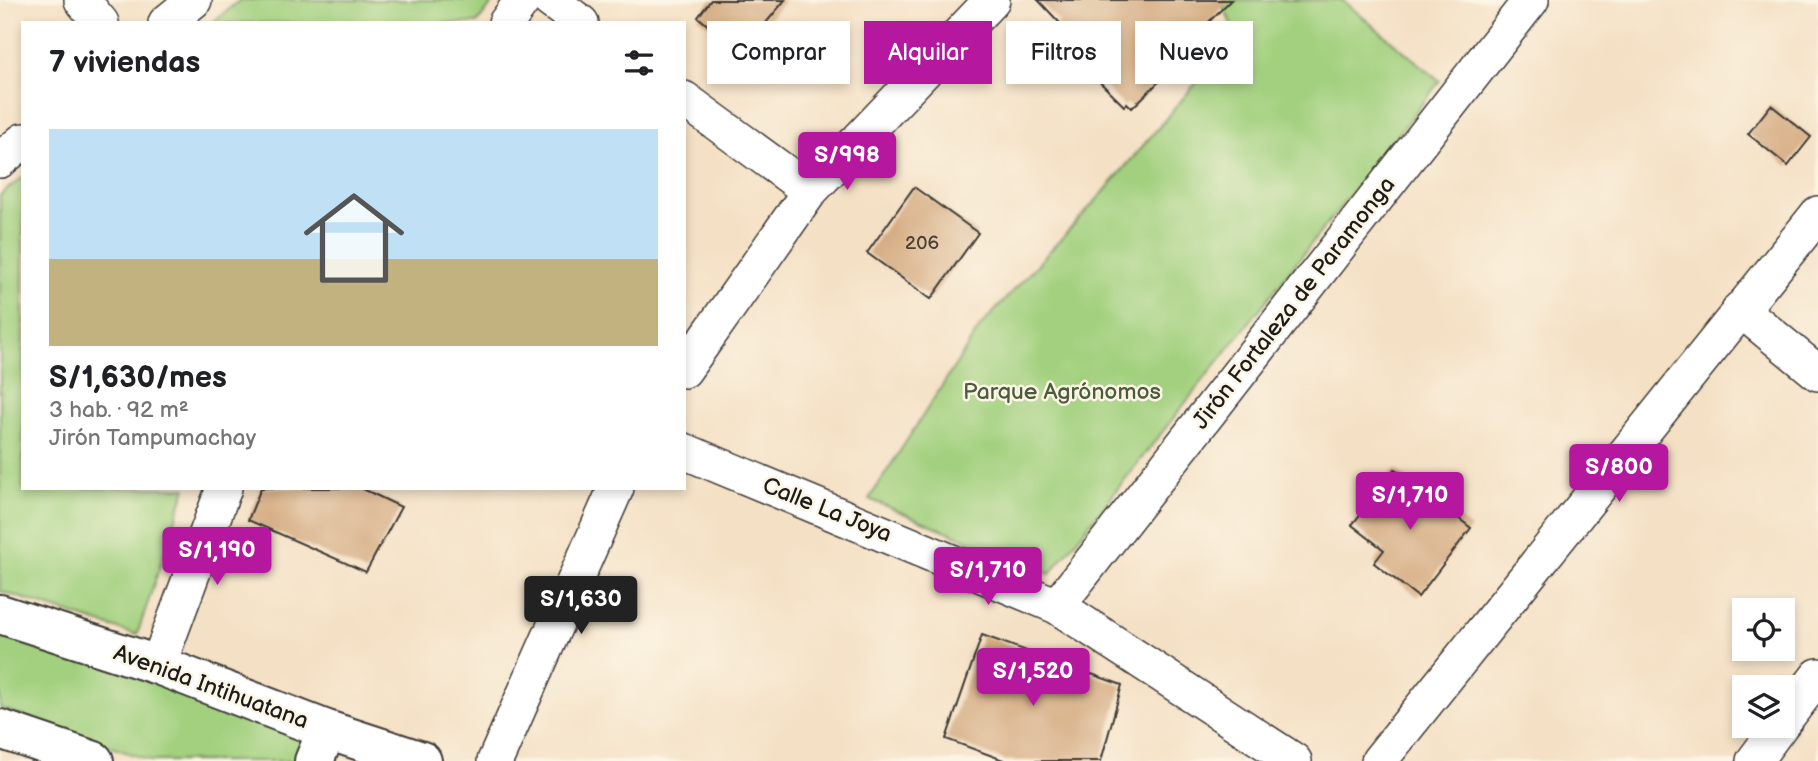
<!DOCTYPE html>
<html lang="es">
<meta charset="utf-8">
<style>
:root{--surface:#fff;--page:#f6f6f6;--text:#202124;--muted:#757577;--accent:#b5179e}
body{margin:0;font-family:"Balsamiq Sans",sans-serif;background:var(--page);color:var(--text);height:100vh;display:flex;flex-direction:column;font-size:26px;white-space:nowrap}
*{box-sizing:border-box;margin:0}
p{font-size:23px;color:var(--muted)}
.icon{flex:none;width:38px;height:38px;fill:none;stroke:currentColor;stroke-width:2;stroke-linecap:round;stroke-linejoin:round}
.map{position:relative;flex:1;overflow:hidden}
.panel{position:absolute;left:21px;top:21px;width:665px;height:469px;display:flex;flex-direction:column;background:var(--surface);border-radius:0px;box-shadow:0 4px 10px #0003}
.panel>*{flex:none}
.hud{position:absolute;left:707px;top:21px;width:665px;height:63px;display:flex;gap:14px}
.buttons{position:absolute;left:1732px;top:598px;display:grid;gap:14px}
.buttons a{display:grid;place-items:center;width:63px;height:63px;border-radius:0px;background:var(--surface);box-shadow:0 4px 10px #0003;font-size:35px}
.price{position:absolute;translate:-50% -60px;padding:0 16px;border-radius:7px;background:var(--accent);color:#fff;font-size:23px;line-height:46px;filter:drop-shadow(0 2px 4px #0008)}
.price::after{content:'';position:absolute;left:50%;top:42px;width:21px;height:16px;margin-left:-10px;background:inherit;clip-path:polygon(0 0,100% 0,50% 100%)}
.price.active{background:#222;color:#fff}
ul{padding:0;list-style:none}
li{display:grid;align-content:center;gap:14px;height:371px;padding:0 28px}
li span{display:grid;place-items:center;height:217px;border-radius:0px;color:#555}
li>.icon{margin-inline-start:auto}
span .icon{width:126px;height:126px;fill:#fffc;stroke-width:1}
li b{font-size:30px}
h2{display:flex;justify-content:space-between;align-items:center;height:84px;padding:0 28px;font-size:30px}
.tag{padding:0 24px;border-radius:0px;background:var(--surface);box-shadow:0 4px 10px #0003;font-size:24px;line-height:63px}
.tag.active{background:var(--accent);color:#fff}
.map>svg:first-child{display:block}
.green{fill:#a2d07e;stroke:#5f764d;stroke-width:2}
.building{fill:#d5ac82}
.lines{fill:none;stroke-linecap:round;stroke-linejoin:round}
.minor-casing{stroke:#3c3935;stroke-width:38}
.secondary-casing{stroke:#3c3935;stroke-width:42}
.minor{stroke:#fff;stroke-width:35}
.secondary{stroke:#fff;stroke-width:38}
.labels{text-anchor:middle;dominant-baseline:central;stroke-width:5;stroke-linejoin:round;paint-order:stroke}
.number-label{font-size:19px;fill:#4a4036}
.street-label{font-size:23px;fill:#1c1c1c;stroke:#fcf5e5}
.park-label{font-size:23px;fill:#4b5b3e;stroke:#fcf5e5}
</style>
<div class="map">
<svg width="1818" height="761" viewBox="0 0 1818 761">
<rect width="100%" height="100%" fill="#fcf5e5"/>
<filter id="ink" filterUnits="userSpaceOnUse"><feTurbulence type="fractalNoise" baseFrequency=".0143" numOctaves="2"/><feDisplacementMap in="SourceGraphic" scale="14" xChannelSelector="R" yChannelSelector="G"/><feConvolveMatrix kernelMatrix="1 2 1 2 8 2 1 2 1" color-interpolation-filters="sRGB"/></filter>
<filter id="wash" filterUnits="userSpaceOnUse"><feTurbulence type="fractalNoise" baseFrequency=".00686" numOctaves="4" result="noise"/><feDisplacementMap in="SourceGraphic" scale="28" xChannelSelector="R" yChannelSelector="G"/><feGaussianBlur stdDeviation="1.57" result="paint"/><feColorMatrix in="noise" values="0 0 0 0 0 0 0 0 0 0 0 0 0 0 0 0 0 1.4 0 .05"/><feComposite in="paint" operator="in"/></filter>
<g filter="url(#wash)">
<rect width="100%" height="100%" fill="#f4e0c4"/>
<g class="green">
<path d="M 240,0 L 495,0 L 477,23 L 212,23 Z"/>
<path d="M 1221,0 L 1342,0 L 1440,81 L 1050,574 L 869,499 L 980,327 L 1103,193 L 1236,36 Z"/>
<path d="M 23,177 L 23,488 L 186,488 L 137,635 L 0,591 L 0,195 Z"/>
<path d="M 0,622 L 307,739 L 299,761 L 151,761 L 0,708 Z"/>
</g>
<g id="blocks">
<g class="building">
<path d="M 711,0 L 785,0 L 741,53 L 698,17 Z"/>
<path d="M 1038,0 L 1231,0 L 1171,59 L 1176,65 L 1132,108 L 1127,103 L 1124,106 L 1049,32 L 1059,22 Z"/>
<path d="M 1771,105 L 1811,137 L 1788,166 L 1748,134 Z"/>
<path d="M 914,187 L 978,233 L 931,299 L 867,253 Z"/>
<path d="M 1395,469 L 1471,528 L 1418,597 L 1374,563 L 1384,550 L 1352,525 Z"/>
<path d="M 261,488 L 361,488 L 401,507 L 366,572 L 248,520 Z"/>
<path d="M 982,635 L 1122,685 L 1101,761 L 1006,761 L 946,739 Z"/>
</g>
</g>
</g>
<g filter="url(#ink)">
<use href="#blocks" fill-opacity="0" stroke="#3c3935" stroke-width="2"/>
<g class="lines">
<g class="minor-casing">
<g id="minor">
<path d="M 82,0 L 101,23"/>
<path d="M 550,0 L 581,23"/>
<path d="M 166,23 L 194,0"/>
<path d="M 506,23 L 523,0"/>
<path d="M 684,99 L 810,191"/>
<path d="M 0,160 L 23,141"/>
<path d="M 1740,309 L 1818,373"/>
<path d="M 684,370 L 810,191 L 992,0"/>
<path d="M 684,451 L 1057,606 L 1294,761"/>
<path d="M 1057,606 L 1531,0"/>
<path d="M 158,665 L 224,488"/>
<path d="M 1783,722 L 1818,676"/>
<path d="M 495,761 L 616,488"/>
<path d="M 1379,761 L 1818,214"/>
<path d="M 1754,761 L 1780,726"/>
</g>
</g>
<g class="secondary-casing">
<g id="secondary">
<path d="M 0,614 L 158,665 L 327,730 L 422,761"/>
<path d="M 0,729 L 94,761"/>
<path d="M 314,761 L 327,730"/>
</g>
</g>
<use href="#minor" class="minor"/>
<use href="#secondary" class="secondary"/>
</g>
</g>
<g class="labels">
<g class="number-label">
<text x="922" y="243">206</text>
</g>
<g class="street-label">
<text transform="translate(1294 303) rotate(-52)">Jirón Fortaleza de Paramonga</text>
<text transform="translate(827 510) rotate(22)">Calle La Joya</text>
<text transform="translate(211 687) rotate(20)">Avenida Intihuatana</text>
</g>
<g class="park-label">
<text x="1062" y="392">Parque Agrónomos</text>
</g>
</g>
</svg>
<div class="buttons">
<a><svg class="icon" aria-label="locate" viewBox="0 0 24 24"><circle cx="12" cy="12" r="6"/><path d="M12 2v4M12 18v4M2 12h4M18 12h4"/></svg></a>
<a><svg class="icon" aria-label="layers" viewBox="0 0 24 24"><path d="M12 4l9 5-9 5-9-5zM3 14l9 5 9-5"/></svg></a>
</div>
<b class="price" style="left:847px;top:192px">S/998</b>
<b class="price" style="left:1619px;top:504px">S/800</b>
<b class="price" style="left:1410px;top:532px">S/1,710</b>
<b class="price" style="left:217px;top:587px">S/1,190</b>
<b class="price" style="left:988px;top:607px">S/1,710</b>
<b class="price active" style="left:581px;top:636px">S/1,630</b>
<b class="price" style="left:1033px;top:708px">S/1,520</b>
<div class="hud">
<a class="tag">Comprar</a>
<a class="tag active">Alquilar</a>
<a class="tag">Filtros</a>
<a class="tag">Nuevo</a>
</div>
<section class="panel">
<h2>7 viviendas<svg class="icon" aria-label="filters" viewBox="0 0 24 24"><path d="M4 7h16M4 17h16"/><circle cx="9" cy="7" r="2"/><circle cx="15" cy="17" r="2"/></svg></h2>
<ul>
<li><span style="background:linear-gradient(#bfe0f5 60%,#c2b280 0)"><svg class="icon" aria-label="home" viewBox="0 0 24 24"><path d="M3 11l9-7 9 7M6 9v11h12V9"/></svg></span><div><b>S/1,630/mes</b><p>3 hab. · 92 m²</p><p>Jirón Tampumachay</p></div></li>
</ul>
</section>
</div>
